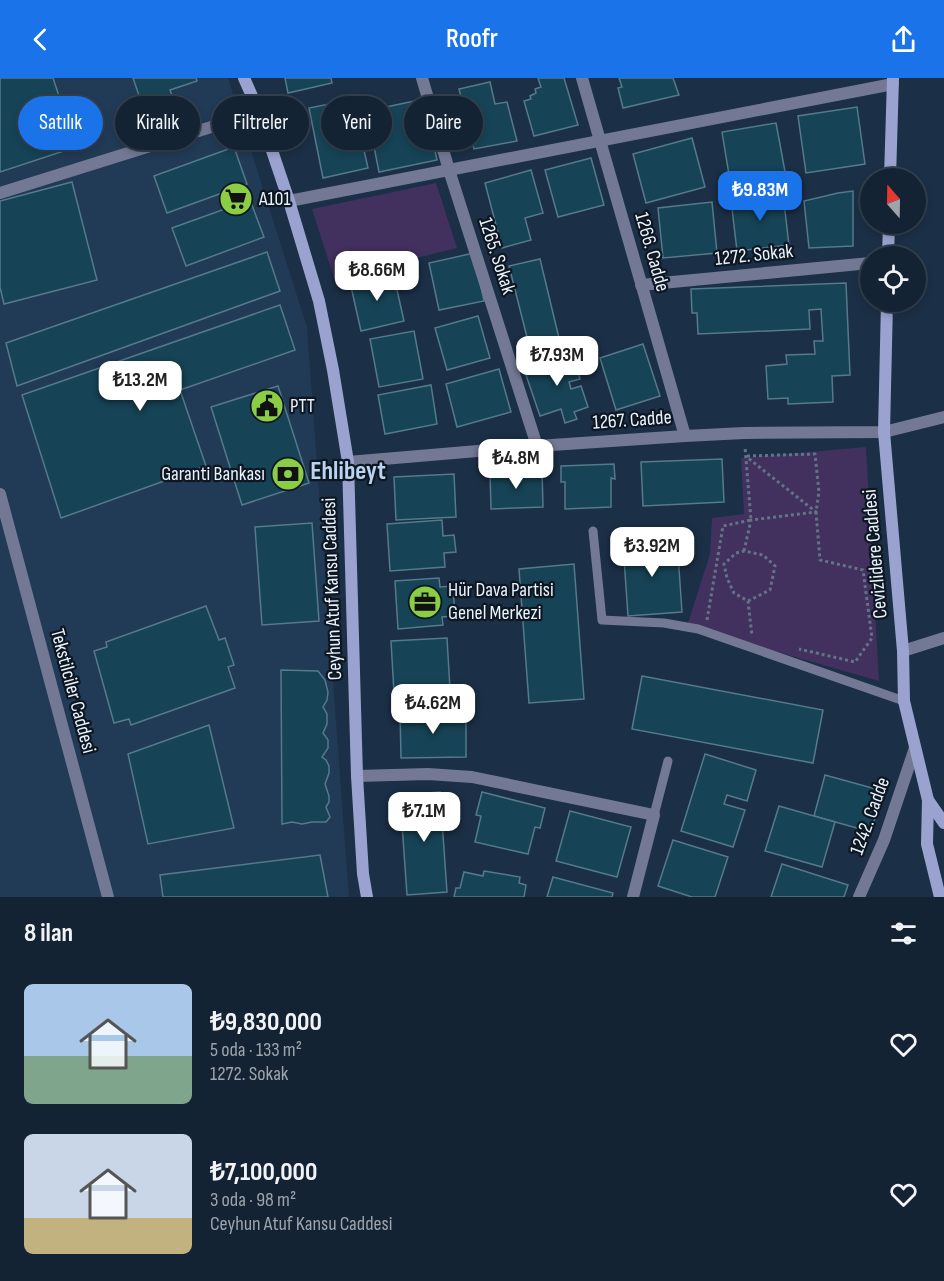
<!DOCTYPE html>
<html lang="tr">
<meta charset="utf-8">
<style>
:root{--surface:#142334;--page:#1d2b3c;--text:#f1f3f6;--muted:#9da4ac;--line:#33404f;--accent:#1a73e8}
body{margin:0;font-family:"Sofia Sans Condensed",sans-serif;background:var(--page);color:var(--text);height:100vh;display:flex;flex-direction:column;font-size:22px;white-space:nowrap}
*{box-sizing:border-box;margin:0}
p{font-size:20px;color:var(--muted)}
.icon{flex:none;width:33px;height:33px;fill:none;stroke:currentColor;stroke-width:2;stroke-linecap:round;stroke-linejoin:round}
.map{position:relative;height:819px;overflow:hidden}
.panel{display:flex;flex-direction:column;background:var(--surface);flex:1}
.panel>*{flex:none}
.top-card{position:absolute;left:18px;top:18px;width:600px;height:54px;display:flex;gap:12px}
.needle{width:39px;rotate:340deg}
.controls{position:absolute;left:860px;top:90px;display:grid;gap:12px}
.controls a{display:grid;place-items:center;width:66px;height:66px;border-radius:50%;background:var(--surface);box-shadow:0 3px 9px #0003,0 0 0 2px var(--line);font-size:30px}
.price{position:absolute;translate:-50% -51px;padding:0 14px;border-radius:12px;background:#fff;color:#222;font-size:20px;line-height:39px;filter:drop-shadow(0 2px 3px #0008)}
.price::after{content:'';position:absolute;left:50%;top:36px;width:18px;height:14px;margin-left:-9px;background:inherit;clip-path:polygon(0 0,100% 0,50% 100%)}
.price.selected{background:var(--accent);color:#fff}
ul{padding:0;list-style:none}
li{display:flex;align-items:center;gap:18px;height:150px;padding:0 24px}
li span{display:grid;place-items:center;flex:none;width:168px;height:120px;border-radius:9px;color:#555}
li>.icon{margin-inline-start:auto}
span .icon{width:72px;height:72px;fill:#fffc;stroke-width:1}
li b{font-size:26px}
h2{display:flex;justify-content:space-between;align-items:center;height:72px;padding:0 24px;font-size:26px}
.tag{padding:0 21px;border-radius:27px;background:var(--surface);box-shadow:0 3px 9px #0003,0 0 0 2px var(--line);font-size:21px;line-height:54px}
.tag.selected{background:var(--accent);color:#fff}
header{display:flex;justify-content:space-between;align-items:center;height:78px;padding:0 24px;background:var(--accent);color:#fff;font-size:27px;font-weight:600}
.map>svg:first-child{display:block}
.built{fill:#213a55}
.green{fill:#42305e}
.building{fill:#164355;stroke:#557a8a;stroke-width:1.5}
.lines{fill:none;stroke-linecap:round;stroke-linejoin:round}
.path{stroke:#637487;stroke-width:3;stroke-dasharray:3 3;stroke-linecap:butt}
.service{stroke:#737994;stroke-width:9}
.minor{stroke:#737994;stroke-width:12}
.tertiary{stroke:#737994;stroke-width:12}
.secondary{stroke:#9aa3cf;stroke-width:12}
.labels{text-anchor:middle;dominant-baseline:central;stroke-width:4.5;stroke-linejoin:round;paint-order:stroke}
.poi-label{font-size:20px;fill:#e8f3fe;stroke:#0e1721;text-anchor:start}
.street-label{font-size:20px;fill:#e8f3fe;stroke:#0e1721}
.district-label{font-size:26px;font-weight:bold;fill:#bad3f0;stroke:#0e1721}
</style>
<header><svg class="icon" aria-label="back" viewBox="0 0 24 24"><path d="M15 5l-7 7 7 7"/></svg>Roofr<svg class="icon" aria-label="share" viewBox="0 0 24 24"><path d="M12 15V3M7 8l5-5 5 5M5 13v7h14v-7"/></svg></header>
<div class="map">
<svg width="944" height="819" viewBox="0 0 944 819">
<rect width="100%" height="100%" fill="#1b2f46"/>
<path class="built" d="M 0,0 L 228,0 L 307,249 L 349,819 L 0,819 Z"/>
<g class="green">
<path d="M 436,105 L 457,170 L 334,200 L 312,131 Z"/>
<path d="M 866,369 L 879,603 L 687,548 L 710,476 L 712,440 L 744,436 L 741,380 Z"/>
</g>
<g class="building">
<path d="M 0,0 L 53,0 L 76,69 L 0,94 Z"/>
<path d="M 133,0 L 196,0 L 197,3 L 170,12 L 175,25 L 145,35 Z"/>
<path d="M 285,0 L 331,0 L 332,5 L 288,15 Z"/>
<path d="M 538,0 L 564,0 L 578,47 L 534,58 L 524,23 L 531,21 L 530,18 L 536,15 L 535,11 L 541,9 Z"/>
<path d="M 619,0 L 673,0 L 679,17 L 623,30 L 618,10 L 622,9 Z"/>
<path d="M 490,4 L 495,26 L 507,24 L 517,63 L 474,71 L 459,11 Z"/>
<path d="M 424,21 L 437,82 L 379,94 L 367,33 Z"/>
<path d="M 344,23 L 346,30 L 354,28 L 368,90 L 323,100 L 309,30 Z"/>
<path d="M 857,29 L 865,86 L 806,95 L 798,38 Z"/>
<path d="M 776,45 L 786,99 L 731,109 L 722,54 Z"/>
<path d="M 692,60 L 705,109 L 646,125 L 633,76 Z"/>
<path d="M 234,69 L 247,106 L 167,135 L 154,98 Z"/>
<path d="M 591,80 L 604,127 L 558,139 L 545,92 Z"/>
<path d="M 531,92 L 543,135 L 525,140 L 531,162 L 502,170 L 485,105 Z"/>
<path d="M 72,104 L 97,202 L 4,226 L 0,209 L 0,123 Z"/>
<path d="M 853,113 L 853,168 L 809,170 L 804,123 L 838,115 Z"/>
<path d="M 783,116 L 789,167 L 737,173 L 731,122 Z"/>
<path d="M 250,122 L 264,159 L 186,188 L 172,150 Z"/>
<path d="M 712,124 L 717,175 L 663,180 L 658,130 Z"/>
<path d="M 267,174 L 280,213 L 17,308 L 6,265 Z"/>
<path d="M 474,175 L 484,223 L 439,232 L 429,185 Z"/>
<path d="M 540,181 L 559,260 L 529,267 L 509,188 Z"/>
<path d="M 393,194 L 404,243 L 361,253 L 350,204 Z"/>
<path d="M 846,205 L 850,297 L 832,298 L 833,324 L 788,326 L 788,320 L 768,321 L 766,288 L 787,286 L 786,277 L 815,276 L 814,263 L 823,263 L 821,231 L 809,232 L 810,251 L 698,256 L 697,235 L 692,235 L 691,211 Z"/>
<path d="M 280,227 L 295,272 L 180,312 L 206,388 L 61,440 L 22,317 Z"/>
<path d="M 478,238 L 490,280 L 447,292 L 435,250 Z"/>
<path d="M 414,253 L 423,301 L 379,309 L 370,261 Z"/>
<path d="M 643,266 L 660,318 L 616,332 L 600,280 Z"/>
<path d="M 559,272 L 562,281 L 572,277 L 580,301 L 569,304 L 571,311 L 581,308 L 588,329 L 574,334 L 577,341 L 565,345 L 561,331 L 540,338 L 526,297 L 547,290 L 543,277 Z"/>
<path d="M 499,291 L 511,334 L 457,349 L 446,306 Z"/>
<path d="M 431,307 L 437,346 L 385,356 L 378,317 Z"/>
<path d="M 278,308 L 309,405 L 242,427 L 211,329 Z"/>
<path d="M 722,381 L 724,424 L 643,428 L 641,384 Z"/>
<path d="M 614,386 L 615,401 L 611,400 L 611,429 L 565,431 L 565,404 L 561,404 L 561,388 Z"/>
<path d="M 542,392 L 543,429 L 491,431 L 490,394 Z"/>
<path d="M 454,396 L 456,439 L 396,442 L 394,399 Z"/>
<path d="M 442,442 L 443,458 L 454,457 L 456,474 L 444,475 L 445,489 L 390,493 L 387,446 Z"/>
<path d="M 312,445 L 319,543 L 262,547 L 255,449 Z"/>
<path d="M 677,462 L 682,534 L 628,538 L 623,466 Z"/>
<path d="M 574,486 L 584,621 L 529,625 L 519,491 Z"/>
<path d="M 439,500 L 440,509 L 453,508 L 455,538 L 442,539 L 443,547 L 398,551 L 395,503 Z"/>
<path d="M 206,528 L 219,562 L 225,560 L 234,587 L 228,589 L 235,610 L 131,647 L 129,641 L 114,645 L 94,573 L 107,569 L 106,564 Z"/>
<path d="M 447,560 L 450,611 L 394,615 L 391,563 Z"/>
<path d="M 281,592 L 318,593 L 325,602 L 328,614 L 327,622 L 323,629 L 327,636 L 327,646 L 323,655 L 328,662 L 328,670 L 322,679 L 326,682 L 329,688 L 329,695 L 325,706 L 329,718 L 329,724 L 326,729 L 330,739 L 326,744 L 312,744 L 302,746 L 292,744 L 282,746 Z"/>
<path d="M 642,598 L 823,632 L 813,685 L 632,651 Z"/>
<path d="M 466,634 L 466,679 L 401,680 L 400,635 Z"/>
<path d="M 209,647 L 234,750 L 148,766 L 128,676 Z"/>
<path d="M 705,676 L 756,692 L 747,723 L 727,717 L 724,726 L 745,732 L 733,769 L 681,753 Z"/>
<path d="M 825,697 L 883,713 L 871,754 L 814,738 Z"/>
<path d="M 440,714 L 447,814 L 407,817 L 400,717 Z"/>
<path d="M 482,714 L 545,730 L 540,750 L 535,749 L 528,776 L 475,764 L 481,738 L 476,737 Z"/>
<path d="M 779,728 L 835,744 L 822,789 L 765,773 Z"/>
<path d="M 570,733 L 631,749 L 617,799 L 556,783 Z"/>
<path d="M 673,762 L 728,779 L 715,819 L 692,819 L 658,808 Z"/>
<path d="M 320,777 L 328,819 L 163,819 L 160,797 Z"/>
<path d="M 782,786 L 848,807 L 844,819 L 771,819 Z"/>
<path d="M 484,793 L 520,799 L 519,805 L 526,807 L 524,819 L 454,819 L 456,810 L 460,810 L 464,794 L 483,798 Z"/>
<path d="M 553,799 L 613,815 L 612,819 L 547,819 Z"/>
</g>
<g class="lines">
<g class="path">
<path d="M 747,378 L 815,376 L 819,414 L 816,434 L 820,482 L 863,492 L 872,560 L 855,584 L 799,571"/>
<path d="M 744,473 L 751,442 L 816,434 L 748,380"/>
<path d="M 748,523 L 770,512 L 775,488 L 763,477 L 744,473 L 736,475 L 724,486 L 727,500 L 734,515 L 748,523 L 752,558"/>
<path d="M 707,542 L 723,448 L 751,442 L 745,369"/>
</g>
<g class="service">
<path d="M 593,453 L 602,542 L 664,545 L 698,551 L 904,623"/>
<path d="M 654,737 L 668,683"/>
</g>
<g class="minor">
<path d="M 422,0 L 449,92 L 537,368"/>
<path d="M 582,0 L 685,358"/>
<path d="M 0,115 L 259,34"/>
<path d="M 289,123 L 893,6"/>
<path d="M 641,207 L 870,185"/>
<path d="M 348,384 L 537,368 L 685,358 L 744,355 L 884,354 L 944,339"/>
<path d="M 903,573 L 944,560"/>
<path d="M 357,698 L 428,696 L 472,699 L 654,737 L 633,819"/>
<path d="M 859,819 L 884,762 L 915,670"/>
</g>
<path class="tertiary" d="M 0,416 L 108,819"/>
<g class="secondary">
<path d="M 244,0 L 259,34 L 289,123 L 319,223 L 333,292 L 348,384 L 357,698 L 363,796 L 367,819"/>
<path d="M 890,100 L 893,0"/>
<path d="M 888,178 L 889,146"/>
<path d="M 887,224 L 884,354 L 903,573 L 904,623 L 928,722 L 927,766 L 940,819"/>
<path d="M 928,722 L 944,745"/>
</g>
</g>
<defs>
<g id="supermarket-disc" transform="scale(1.725)"><circle r="9.5" fill="#8bce46" stroke="#0e1721"/><path d="M-6-5.5h2.5l.6 2H6L4.5 2H-2.5L-4.4-4H-6ZM-1.5 3.2a1.3 1.3 0 1 0 .1 0ZM3 3.2a1.3 1.3 0 1 0 .1 0Z" fill="#111"/></g>
<g id="civic-disc" transform="scale(1.725)"><circle r="9.5" fill="#8bce46" stroke="#0e1721"/><path d="M-.6-6.5H3V-4.5H.6V-3L4-1V1h2V6H-6V1h2V-1L-.6-3ZM-1.2 2.5V6h2.4V2.5Z" fill="#111"/></g>
<g id="bank-disc" transform="scale(1.725)"><circle r="9.5" fill="#8bce46" stroke="#0e1721"/><path d="M-6-4H6V4H-6ZM0-2.3a2.3 2.3 0 1 0 0 4.6a2.3 2.3 0 1 0 0-4.6Z" fill="#111"/></g>
<g id="office-disc" transform="scale(1.725)"><circle r="9.5" fill="#8bce46" stroke="#0e1721"/><path d="M-6-3h4V-5.5h4V-3h4V5H-6ZM-1-4.5V-3h2v-1.5ZM-6 0V1H6V0Z" fill="#111"/></g>
</defs>
<g fill-rule="evenodd">
<use href="#supermarket-disc" x="236" y="121"/>
<use href="#civic-disc" x="267" y="328"/>
<use href="#bank-disc" x="288" y="396"/>
<use href="#office-disc" x="425" y="524"/>
</g>
<g class="labels">
<g class="poi-label">
<text x="259" y="121">A101</text>
<text x="290" y="328">PTT</text>
<text x="265" y="396" text-anchor="end">Garanti Bankası</text>
<text x="448" y="512">Hür Dava Partisi<tspan x="448" dy="23">Genel Merkezi</tspan></text>
</g>
<g class="street-label">
<text transform="translate(652 174) rotate(74)">1266. Cadde</text>
<text transform="translate(754 177) rotate(-6)">1272. Sokak</text>
<text transform="translate(497 178) rotate(72)">1265. Sokak</text>
<text transform="translate(632 342) rotate(-4)">1267. Cadde</text>
<text transform="translate(875 476) rotate(-95)">Cevizlidere Caddesi</text>
<text transform="translate(332 511) rotate(-92)">Ceyhun Atuf Kansu Caddesi</text>
<text transform="translate(73 613) rotate(75)">Tekstilciler Caddesi</text>
<text transform="translate(870 738) rotate(-70)">1242. Cadde</text>
</g>
<g class="district-label">
<text x="348" y="393">Ehlibeyt</text>
</g>
</g>
</svg>
<div class="controls">
<a><svg class="needle" viewBox="-14 -14 28 28"><path d="M0-13l5 13h-10z" fill="#e53935"/><path d="M0 13l5-13h-10z" fill="#9da4ac"/></svg></a>
<a><svg class="icon" aria-label="locate" viewBox="0 0 24 24"><circle cx="12" cy="12" r="6"/><path d="M12 2v4M12 18v4M2 12h4M18 12h4"/></svg></a>
</div>
<b class="price selected" style="left:760px;top:144px">₺9.83M</b>
<b class="price" style="left:377px;top:224px">₺8.66M</b>
<b class="price" style="left:557px;top:309px">₺7.93M</b>
<b class="price" style="left:140px;top:334px">₺13.2M</b>
<b class="price" style="left:516px;top:412px">₺4.8M</b>
<b class="price" style="left:652px;top:500px">₺3.92M</b>
<b class="price" style="left:433px;top:657px">₺4.62M</b>
<b class="price" style="left:424px;top:765px">₺7.1M</b>
<div class="top-card">
<a class="tag selected">Satılık</a>
<a class="tag">Kiralık</a>
<a class="tag">Filtreler</a>
<a class="tag">Yeni</a>
<a class="tag">Daire</a>
</div>
</div>
<section class="panel">
<h2>8 ilan<svg class="icon" aria-label="filters" viewBox="0 0 24 24"><path d="M4 7h16M4 17h16"/><circle cx="9" cy="7" r="2"/><circle cx="15" cy="17" r="2"/></svg></h2>
<ul>
<li><span style="background:linear-gradient(#a9c7e8 60%,#7fa58c 0)"><svg class="icon" aria-label="home" viewBox="0 0 24 24"><path d="M3 11l9-7 9 7M6 9v11h12V9"/></svg></span><div><b>₺9,830,000</b><p>5 oda · 133 m²</p><p>1272. Sokak</p></div><svg class="icon" aria-label="heart" viewBox="0 0 24 24"><path d="M12 20l-8-8c-3-5 5-10 8-4 3-6 11-1 8 4z"/></svg></li>
<li><span style="background:linear-gradient(#c9d6e8 70%,#c2b280 0)"><svg class="icon" aria-label="home" viewBox="0 0 24 24"><path d="M3 11l9-7 9 7M6 9v11h12V9"/></svg></span><div><b>₺7,100,000</b><p>3 oda · 98 m²</p><p>Ceyhun Atuf Kansu Caddesi</p></div><svg class="icon" aria-label="heart" viewBox="0 0 24 24"><path d="M12 20l-8-8c-3-5 5-10 8-4 3-6 11-1 8 4z"/></svg></li>
</ul>
</section>
